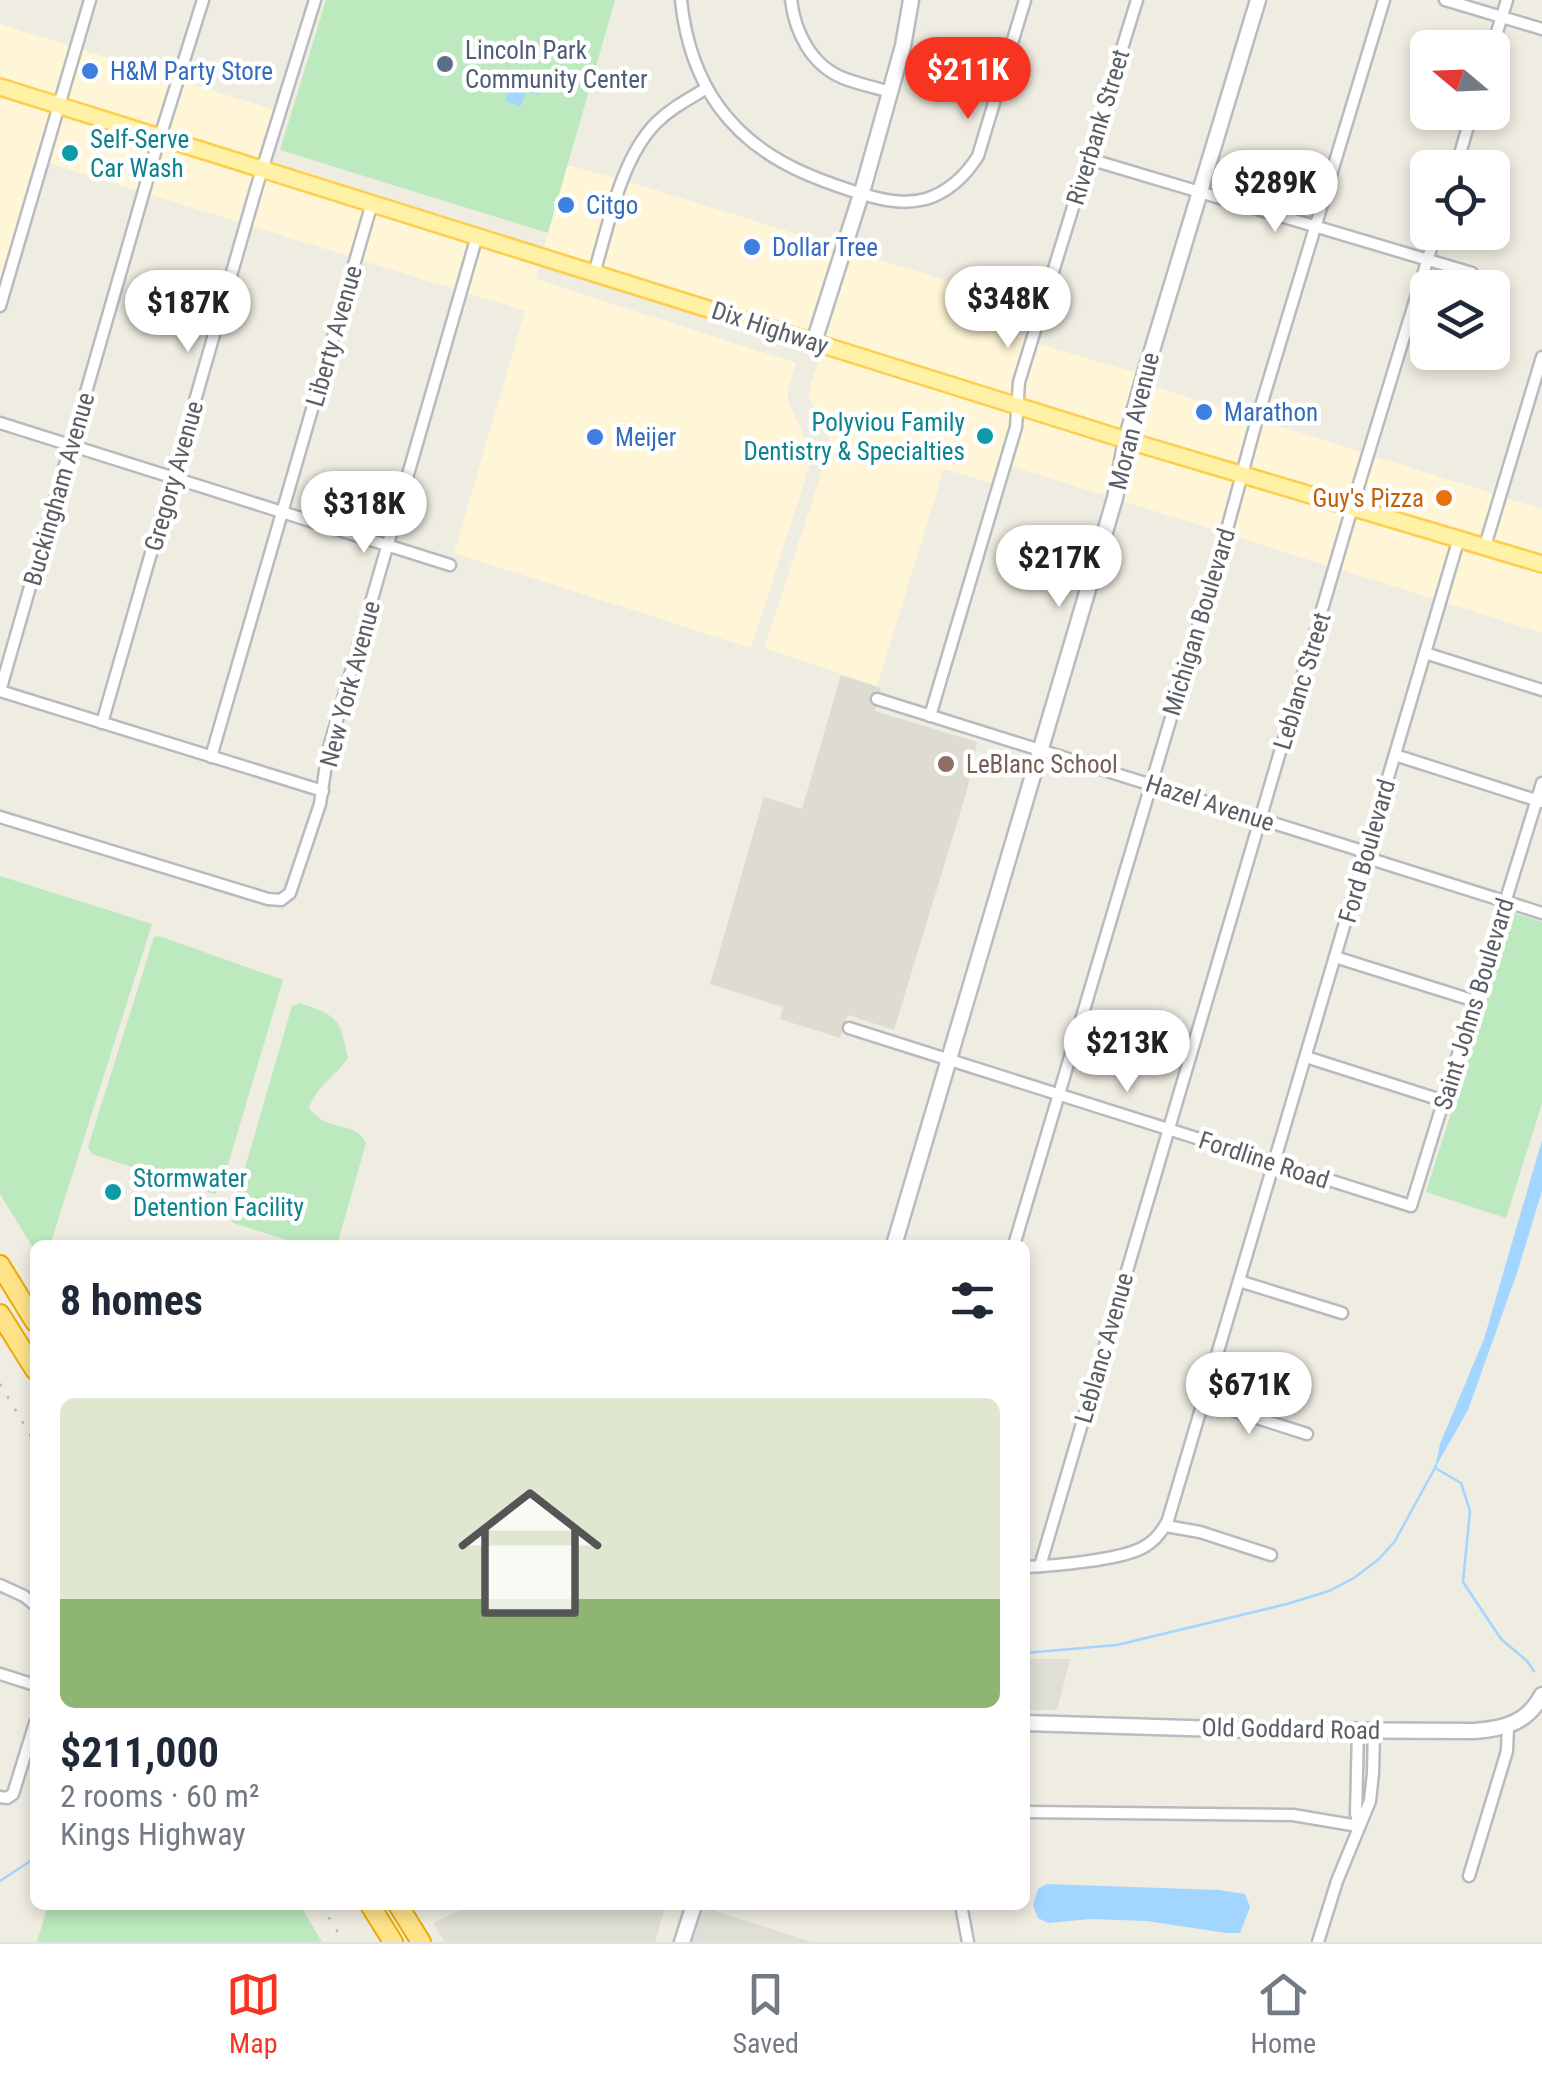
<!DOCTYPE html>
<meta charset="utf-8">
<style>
:root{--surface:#fff;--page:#f6f6f7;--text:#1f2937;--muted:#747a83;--line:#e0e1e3;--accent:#f73420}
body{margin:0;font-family:"Roboto Condensed",sans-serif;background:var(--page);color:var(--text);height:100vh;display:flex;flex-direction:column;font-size:38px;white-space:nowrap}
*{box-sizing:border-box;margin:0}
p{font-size:32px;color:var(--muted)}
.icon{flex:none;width:55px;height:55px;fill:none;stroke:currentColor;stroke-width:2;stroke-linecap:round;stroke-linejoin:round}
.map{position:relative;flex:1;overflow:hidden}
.sheet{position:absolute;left:30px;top:1240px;width:1000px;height:670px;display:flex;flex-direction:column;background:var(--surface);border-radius:15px;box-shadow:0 5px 15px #0003}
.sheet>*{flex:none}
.needle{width:65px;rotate:289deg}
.tools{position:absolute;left:1410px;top:30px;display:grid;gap:20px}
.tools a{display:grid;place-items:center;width:100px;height:100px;border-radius:15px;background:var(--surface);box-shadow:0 5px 15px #0003;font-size:50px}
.price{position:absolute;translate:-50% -85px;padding:0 22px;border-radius:35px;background:#fff;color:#222;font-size:32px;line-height:65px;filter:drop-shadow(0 2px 5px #0008)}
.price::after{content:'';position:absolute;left:50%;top:60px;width:30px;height:22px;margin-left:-15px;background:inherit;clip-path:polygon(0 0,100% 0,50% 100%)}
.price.selected{background:var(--accent);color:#fff}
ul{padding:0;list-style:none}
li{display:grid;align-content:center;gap:20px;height:530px;padding:0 30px}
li+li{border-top:2px solid var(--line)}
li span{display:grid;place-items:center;height:310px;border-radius:15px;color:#555}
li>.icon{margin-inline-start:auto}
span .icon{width:180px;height:180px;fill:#fffc;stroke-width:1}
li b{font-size:42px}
h2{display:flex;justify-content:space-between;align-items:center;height:120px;padding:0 30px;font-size:42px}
.menu{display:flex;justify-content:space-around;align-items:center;height:140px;border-top:2px solid var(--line);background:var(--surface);font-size:28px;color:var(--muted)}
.menu a{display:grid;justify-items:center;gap:5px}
.menu .selected{color:var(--accent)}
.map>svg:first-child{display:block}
.commercial{fill:#fff6d7}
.industrial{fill:#dfded7}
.education{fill:#dedbd1}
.green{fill:#bce9bd}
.water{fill:#a2d5ff}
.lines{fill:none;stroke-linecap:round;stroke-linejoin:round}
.stream{stroke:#a2d5ff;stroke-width:2.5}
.street-casing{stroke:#b7bbc0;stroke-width:15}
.secondary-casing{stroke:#b8bcc2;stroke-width:19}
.primary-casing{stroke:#fdce4d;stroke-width:20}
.highway-casing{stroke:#f1a900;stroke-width:22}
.street{stroke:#fff;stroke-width:10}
.secondary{stroke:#fff;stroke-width:14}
.primary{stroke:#fff2a7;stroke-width:15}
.highway{stroke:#ffe389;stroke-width:18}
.rail{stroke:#b4b5b5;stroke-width:2.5;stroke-dasharray:2.5 12;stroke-linecap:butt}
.service-dot{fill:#5c6f8a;stroke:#fff;stroke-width:4}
.shop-dot{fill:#3f7fe0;stroke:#fff;stroke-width:4}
.culture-dot{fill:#0f9aa8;stroke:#fff;stroke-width:4}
.food-dot{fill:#e8710a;stroke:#fff;stroke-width:4}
.education-dot{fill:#8d6e63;stroke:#fff;stroke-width:4}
.labels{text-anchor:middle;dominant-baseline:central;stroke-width:9;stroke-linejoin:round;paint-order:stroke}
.service-label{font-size:25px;fill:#4e5e75;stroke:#fff;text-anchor:start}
.shop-label{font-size:25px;fill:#366cbe;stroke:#fff;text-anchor:start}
.street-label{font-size:25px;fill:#5a5f64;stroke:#fff}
.culture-label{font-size:25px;fill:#0d838f;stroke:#fff;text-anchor:start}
.food-label{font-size:25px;fill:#c56008;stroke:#fff;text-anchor:end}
.education-label{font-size:25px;fill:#785e54;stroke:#fff;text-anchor:start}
</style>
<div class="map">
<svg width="1542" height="1942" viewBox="0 0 1542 1942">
<rect width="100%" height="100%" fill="#efece2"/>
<path class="commercial" d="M 0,24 L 281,112 L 263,168 L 542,255 L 566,165 L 623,180 L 990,294 L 982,323 L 1033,338 L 1032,342 L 1134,372 L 1149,385 L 1542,509 L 1542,633 L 1005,464 L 998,485 L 944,469 L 877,686 L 764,648 L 828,453 L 829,433 L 809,397 L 810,386 L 824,346 L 541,257 L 536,279 L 796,363 L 788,389 L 788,402 L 806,440 L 810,464 L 751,648 L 454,553 L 525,311 L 42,161 L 0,306 Z"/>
<g class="industrial">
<path d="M 1025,1659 L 1070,1659 L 1057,1710 L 1025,1710 Z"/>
<path d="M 470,1905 L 666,1905 L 655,1942 L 445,1942 L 433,1923 Z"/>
<path d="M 694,1905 L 717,1905 L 715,1911 L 812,1942 L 682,1942 Z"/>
</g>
<path class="education" d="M 841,675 L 881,688 L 875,711 L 977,742 L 967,790 L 894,1030 L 848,1015 L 840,1038 L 780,1019 L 783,1007 L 710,984 L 764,797 L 802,809 Z"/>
<g class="green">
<path d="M 326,0 L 615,0 L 548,233 L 280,150 Z"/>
<path d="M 0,876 L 152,924 L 50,1245 L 35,1245 L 35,1251 L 0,1194 Z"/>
<path d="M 1514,913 L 1542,922 L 1542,1103 L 1506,1218 L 1426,1192 Z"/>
<path d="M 159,936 L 283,980 L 220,1191 L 214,1194 L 92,1154 L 88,1147 L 154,937 Z"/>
<path d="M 299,1003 C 338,1016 339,1017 348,1058 C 336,1076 315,1087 309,1109 C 311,1110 320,1119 322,1120 C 338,1129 356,1124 366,1143 L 337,1245 L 303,1245 L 233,1223 L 231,1216 L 292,1006 Z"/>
<path d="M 48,1905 L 300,1905 L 322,1942 L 37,1942 Z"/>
</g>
<g class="water">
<path d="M 516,70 L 544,79 L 539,95 L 526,91 L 521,106 L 505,101 Z"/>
<path d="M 1542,1140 L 1542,1191 L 1517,1273 L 1468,1410 L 1435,1468 L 1440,1444 L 1484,1339 Z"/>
<path d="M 1046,1884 L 1219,1890 L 1245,1894 L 1250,1907 L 1240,1933 L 1226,1933 L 1147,1921 L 1090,1919 L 1048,1923 L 1038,1918 L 1033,1905 L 1038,1889 Z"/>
</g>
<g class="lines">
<g class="stream">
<path d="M 1437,1469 L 1461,1483 L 1470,1511 L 1463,1582 L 1501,1639 L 1527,1661 L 1534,1671"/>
<path d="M 1025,1653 L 1117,1645 L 1287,1604 L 1329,1591 L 1354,1578 L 1379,1559 L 1395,1541 L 1436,1466"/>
<path d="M 0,1881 L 35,1858"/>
</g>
<g class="street-casing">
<g id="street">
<path d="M 681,0 C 685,39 696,75 719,107 C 754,155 804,176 859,193 C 882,200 902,205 926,199 C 948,192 966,175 978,156 L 1025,0"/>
<path d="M 791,0 C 795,32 811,65 843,78 C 858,84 874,87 890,92"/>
<path d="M 1445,0 L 1542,29"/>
<path d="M 1492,48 L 1507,0"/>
<path d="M 1089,159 L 1472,273"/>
<path d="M 1456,168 L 1472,112"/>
<path d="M 594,273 C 609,225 620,160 656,123 C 671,108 689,99 707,88"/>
<path d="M 0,306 L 90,0"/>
<path d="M 0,423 L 450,565"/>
<path d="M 1485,546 L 1542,357"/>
<path d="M 1425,653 L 1542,690"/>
<path d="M 0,691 L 154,156 L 203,0"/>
<path d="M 0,691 L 323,791"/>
<path d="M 877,699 L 1356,849 L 1377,861 L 1542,913"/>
<path d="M 930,716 L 1016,427 L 1019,382 L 1137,0"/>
<path d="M 102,723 L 256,189 L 315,0"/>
<path d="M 1395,755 L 1542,802"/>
<path d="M 211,757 L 372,203"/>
<path d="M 0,817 L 268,899 L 281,900 L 290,893 L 320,804 L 328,751 L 477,236"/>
<path d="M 1335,957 L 1475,1001"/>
<path d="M 849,1028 L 1411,1206 L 1542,783"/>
<path d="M 1306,1057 L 1444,1101"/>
<path d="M 1014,1245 L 1226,533 L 1257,419 L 1384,0"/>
<path d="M 1239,1281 L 1342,1313"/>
<path d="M 1204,1401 L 1307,1434"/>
<path d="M 1166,1526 L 1200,1532 L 1271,1555"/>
<path d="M 1040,1566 L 1359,484 L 1436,232"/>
<path d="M 1025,1567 C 1052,1566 1119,1560 1142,1548 C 1154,1542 1162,1532 1168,1520 L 1459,538"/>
<path d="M 0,1585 L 24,1596 L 35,1605"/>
<path d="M 0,1674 L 35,1685"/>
<path d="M 1358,1731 L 1356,1814 L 1359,1824"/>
<path d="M 0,1797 L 7,1798 L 13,1794 L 35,1723"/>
<path d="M 1025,1812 L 1293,1815 L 1358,1826"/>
<path d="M 1469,1876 L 1507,1751 L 1508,1727"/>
<path d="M 961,1905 L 968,1942"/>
<path d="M 1318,1942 L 1337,1881 L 1370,1801 L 1373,1773 L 1374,1730"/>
</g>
</g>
<g class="secondary-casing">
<g id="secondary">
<path d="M 814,342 L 864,185 L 903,46 L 911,0"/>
<path d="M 894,1245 L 1115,498 L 1126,440 L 1143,380 L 1258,0"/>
<path d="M 1025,1723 L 1253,1730 L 1474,1731 C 1504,1729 1527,1723 1542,1695"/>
<path d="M 682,1942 L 694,1905"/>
</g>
</g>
<g class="primary-casing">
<path id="primary" d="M 0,87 L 1126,440 L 1542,564"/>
</g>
<g class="highway-casing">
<g id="highway">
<path d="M 0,1265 L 35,1322"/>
<path d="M 0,1314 L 35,1370"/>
<path d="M 370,1905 L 393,1942"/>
<path d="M 398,1905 L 421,1942"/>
</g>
</g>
<use href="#street" class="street"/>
<use href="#secondary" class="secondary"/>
<use href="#primary" class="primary"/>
<use href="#highway" class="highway"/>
<g class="rail">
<path d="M 0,1384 L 35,1443"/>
<path d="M 321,1905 L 344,1942"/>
</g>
</g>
<circle class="service-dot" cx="445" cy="64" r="10"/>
<g class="shop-dot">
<circle cx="90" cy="71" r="10"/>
<circle cx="566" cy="205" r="10"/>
<circle cx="752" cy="247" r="10"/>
<circle cx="1204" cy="412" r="10"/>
<circle cx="595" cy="437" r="10"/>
</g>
<g class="culture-dot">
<circle cx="70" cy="153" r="10"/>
<circle cx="985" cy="436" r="10"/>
<circle cx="113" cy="1192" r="10"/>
</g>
<circle class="food-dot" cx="1444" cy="498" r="10"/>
<circle class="education-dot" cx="946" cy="764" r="10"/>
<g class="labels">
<g class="service-label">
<text x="465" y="50">Lincoln Park<tspan x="465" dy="29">Community Center</tspan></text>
</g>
<g class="shop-label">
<text x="110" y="71">H&amp;M Party Store</text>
<text x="586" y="205">Citgo</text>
<text x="772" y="247">Dollar Tree</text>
<text x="1224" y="412">Marathon</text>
<text x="615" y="437">Meijer</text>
</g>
<g class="street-label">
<text transform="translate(1098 127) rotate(-73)">Riverbank Street</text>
<text transform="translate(770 328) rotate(18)">Dix Highway</text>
<text transform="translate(334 336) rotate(-74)">Liberty Avenue</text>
<text transform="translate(1134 421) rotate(-76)">Moran Avenue</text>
<text transform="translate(174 476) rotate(-74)">Gregory Avenue</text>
<text transform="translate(59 489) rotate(-74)">Buckingham Avenue</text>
<text transform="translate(1199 622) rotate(-73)">Michigan Boulevard</text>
<text transform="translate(1302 681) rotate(-73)">Leblanc Street</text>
<text transform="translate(350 684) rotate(-75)">New York Avenue</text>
<text transform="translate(1210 803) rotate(18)">Hazel Avenue</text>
<text transform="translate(1367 851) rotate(-74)">Ford Boulevard</text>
<text transform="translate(1474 1004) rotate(-73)">Saint Johns Boulevard</text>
<text transform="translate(1264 1160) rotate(18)">Fordline Road</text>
<text transform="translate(1104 1348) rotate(-74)">Leblanc Avenue</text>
<text transform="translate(1291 1729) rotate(1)">Old Goddard Road</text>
</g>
<g class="culture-label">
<text x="90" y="139">Self-Serve<tspan x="90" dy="29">Car Wash</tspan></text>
<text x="965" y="422" text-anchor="end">Polyviou Family<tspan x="965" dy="29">Dentistry &amp; Specialties</tspan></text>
<text x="133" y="1178">Stormwater<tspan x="133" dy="29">Detention Facility</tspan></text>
</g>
<g class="food-label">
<text x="1424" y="498">Guy's Pizza</text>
</g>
<g class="education-label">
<text x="966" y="764">LeBlanc School</text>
</g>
</g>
</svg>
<div class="tools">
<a><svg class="needle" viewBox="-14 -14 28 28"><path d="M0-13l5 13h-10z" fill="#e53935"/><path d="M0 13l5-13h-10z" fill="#747a83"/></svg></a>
<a><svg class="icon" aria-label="locate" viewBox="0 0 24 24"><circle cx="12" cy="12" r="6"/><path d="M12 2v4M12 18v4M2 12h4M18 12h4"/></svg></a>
<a><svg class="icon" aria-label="layers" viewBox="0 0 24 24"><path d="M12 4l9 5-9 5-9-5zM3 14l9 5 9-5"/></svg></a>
</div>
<b class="price selected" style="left:968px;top:122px">$211K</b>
<b class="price" style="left:1275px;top:235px">$289K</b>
<b class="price" style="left:1008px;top:351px">$348K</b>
<b class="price" style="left:188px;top:355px">$187K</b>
<b class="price" style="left:364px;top:556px">$318K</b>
<b class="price" style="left:1059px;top:610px">$217K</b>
<b class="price" style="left:1127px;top:1095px">$213K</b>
<b class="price" style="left:1249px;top:1437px">$671K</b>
<section class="sheet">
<h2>8 homes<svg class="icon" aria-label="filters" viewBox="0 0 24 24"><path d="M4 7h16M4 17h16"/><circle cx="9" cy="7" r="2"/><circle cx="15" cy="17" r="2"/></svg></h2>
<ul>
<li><span style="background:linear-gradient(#dfe7d0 65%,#8fb573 0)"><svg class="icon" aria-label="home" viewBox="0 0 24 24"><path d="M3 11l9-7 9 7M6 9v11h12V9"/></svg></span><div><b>$211,000</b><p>2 rooms · 60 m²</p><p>Kings Highway</p></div></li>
</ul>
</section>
</div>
<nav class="menu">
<a class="selected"><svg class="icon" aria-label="map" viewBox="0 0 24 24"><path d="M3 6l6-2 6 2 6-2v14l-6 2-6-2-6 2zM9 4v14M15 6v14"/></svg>Map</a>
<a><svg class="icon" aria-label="saved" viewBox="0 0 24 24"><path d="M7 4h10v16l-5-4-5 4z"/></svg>Saved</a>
<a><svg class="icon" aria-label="home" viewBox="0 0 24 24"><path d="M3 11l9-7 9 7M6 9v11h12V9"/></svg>Home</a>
</nav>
